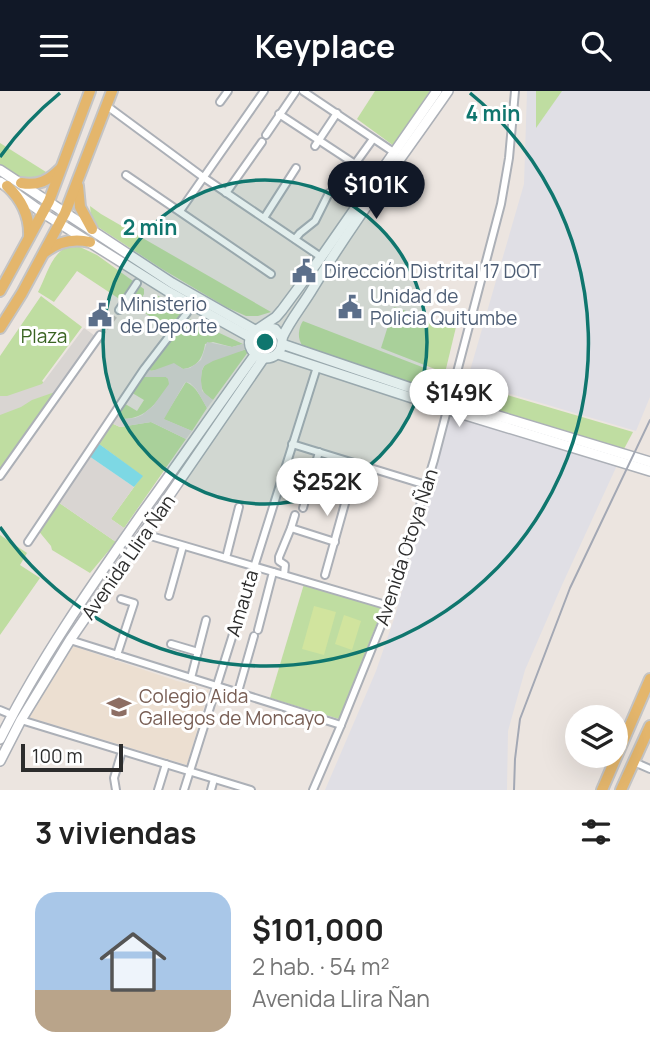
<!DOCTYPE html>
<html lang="es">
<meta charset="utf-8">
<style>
:root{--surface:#fff;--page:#f6f6f6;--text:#222;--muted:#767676;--accent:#111827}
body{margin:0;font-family:Manrope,sans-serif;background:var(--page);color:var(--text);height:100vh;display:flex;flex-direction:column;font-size:26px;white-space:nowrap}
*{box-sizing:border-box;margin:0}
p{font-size:23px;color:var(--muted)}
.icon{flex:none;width:38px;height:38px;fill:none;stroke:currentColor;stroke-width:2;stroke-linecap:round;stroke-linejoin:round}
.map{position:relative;height:699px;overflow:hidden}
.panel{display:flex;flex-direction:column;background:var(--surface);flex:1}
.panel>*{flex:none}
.tools{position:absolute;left:565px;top:614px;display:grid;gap:14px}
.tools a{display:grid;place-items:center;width:63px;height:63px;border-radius:50%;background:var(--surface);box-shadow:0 7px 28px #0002;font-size:35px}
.scale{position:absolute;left:21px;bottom:18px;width:102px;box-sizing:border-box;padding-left:7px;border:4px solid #2c2c2c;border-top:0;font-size:19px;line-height:24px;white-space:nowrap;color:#2c2c2c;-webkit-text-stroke:5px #fff;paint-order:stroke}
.price{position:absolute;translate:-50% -60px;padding:0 16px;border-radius:24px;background:#fff;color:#222;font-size:23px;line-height:46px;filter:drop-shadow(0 2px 4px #0008)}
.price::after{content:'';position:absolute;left:50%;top:42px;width:21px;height:16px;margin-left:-10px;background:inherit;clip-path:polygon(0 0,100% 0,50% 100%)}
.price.selected{background:var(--accent);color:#fff}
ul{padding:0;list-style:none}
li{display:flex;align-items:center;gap:21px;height:175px;padding:0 35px}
li span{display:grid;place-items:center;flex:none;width:196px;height:140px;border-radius:21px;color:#555}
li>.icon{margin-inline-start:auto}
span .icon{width:84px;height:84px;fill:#fffc;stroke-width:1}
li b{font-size:30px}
h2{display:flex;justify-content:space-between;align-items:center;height:84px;padding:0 35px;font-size:30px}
header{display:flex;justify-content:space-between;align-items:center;height:91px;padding:0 35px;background:var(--accent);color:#fff;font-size:32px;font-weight:700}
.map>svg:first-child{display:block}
.industrial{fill:#e0dfe5}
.education{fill:#ecdfd1}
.green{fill:#bfdda1}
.pitch{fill:#d1e49e}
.plaza{fill:#d9d5d2}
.water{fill:#7dd8e4}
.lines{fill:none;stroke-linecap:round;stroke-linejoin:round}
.street-tunnel{stroke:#c6c0bc;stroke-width:6;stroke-dasharray:6 3;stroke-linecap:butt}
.street-casing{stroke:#acb0b7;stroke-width:10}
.secondary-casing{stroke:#acb0b7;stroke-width:12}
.primary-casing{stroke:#c4c4c4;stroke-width:14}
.street{stroke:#fff;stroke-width:6}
.secondary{stroke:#fff;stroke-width:9}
.primary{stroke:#e4b66c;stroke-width:10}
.rail{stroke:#a3a8b4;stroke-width:2}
.ring{fill:none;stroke:#0f766e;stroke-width:3.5}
.labels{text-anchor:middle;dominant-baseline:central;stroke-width:6;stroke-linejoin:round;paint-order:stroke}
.service-label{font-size:19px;fill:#4e5e75;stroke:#fff;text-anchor:start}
.park-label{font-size:19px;fill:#396321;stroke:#fff}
.street-label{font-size:19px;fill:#2c2c2c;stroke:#fff}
.education-label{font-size:19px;fill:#785e54;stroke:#fff;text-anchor:start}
.centre{fill:#0f766e;stroke:#fff;stroke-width:3.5}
.ring-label{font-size:21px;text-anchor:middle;font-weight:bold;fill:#0f766e;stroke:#fff;stroke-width:6;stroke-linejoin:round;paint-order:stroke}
</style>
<header><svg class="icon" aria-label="menu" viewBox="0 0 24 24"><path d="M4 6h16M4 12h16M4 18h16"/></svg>Keyplace<svg class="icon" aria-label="search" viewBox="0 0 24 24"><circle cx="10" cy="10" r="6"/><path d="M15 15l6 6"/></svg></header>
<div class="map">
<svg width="650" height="699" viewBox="0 0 650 699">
<rect width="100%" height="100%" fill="#ece5e0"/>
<g class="industrial">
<path d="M 527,0 L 650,0 L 650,306 L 636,340 L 467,290 L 524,93 Z"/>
<path d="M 450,324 L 619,370 L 562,494 L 525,579 L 508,640 L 507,699 L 325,699 L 376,580 L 395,525 Z"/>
</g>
<path class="education" d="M 73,555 L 177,590 L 197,595 L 199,606 L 209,598 L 187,674 L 28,626 Z"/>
<g class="green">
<path d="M 375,0 L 430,0 L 394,55 L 357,28 Z"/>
<path d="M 536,0 L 562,0 L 536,37 Z"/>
<path d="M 0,52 L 46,81 L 35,89 C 21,88 12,82 0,75 Z"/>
<path d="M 90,115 L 101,123 L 271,221 L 258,225 L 246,225 L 226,216 L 162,178 L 95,134 L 91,125 Z"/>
<path d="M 80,156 L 97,164 L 144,198 L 144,203 L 136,216 L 126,208 L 124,211 L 77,180 L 54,211 L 38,201 C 45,188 50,168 62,159 C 67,156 74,156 80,156 Z"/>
<path d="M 155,203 L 187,222 L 185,226 L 243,253 L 232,256 L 213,251 L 205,253 C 203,266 198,276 183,278 C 168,267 160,285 144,278 L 172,240 L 142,220 Z"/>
<path d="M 41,205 L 82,236 L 42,290 L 56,302 L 0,384 L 0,265 Z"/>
<path d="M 394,216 L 456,236 L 445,282 L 381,257 Z"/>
<path d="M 303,230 L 448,286 L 447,294 L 441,298 L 428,299 L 303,255 C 297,249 298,237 303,230 Z"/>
<path d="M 247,258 L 248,261 L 213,309 C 205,304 201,300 201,291 C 201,286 201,278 205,274 C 212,266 237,261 247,258 Z"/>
<path d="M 140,284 L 166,286 L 168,287 L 170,293 C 157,311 146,328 123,328 L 115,322 L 122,311 L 137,320 L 144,309 L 129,300 Z"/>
<path d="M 460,290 L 633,341 L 624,358 L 459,309 L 457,299 Z"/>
<path d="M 186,291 C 196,295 202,308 207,317 L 192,340 L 163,328 Z"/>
<path d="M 109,331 L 120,336 L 151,331 L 186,348 L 124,437 L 111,428 L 142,385 L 95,350 Z"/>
<path d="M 55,409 L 116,451 L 90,482 L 52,459 L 51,455 L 37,438 Z"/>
<path d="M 0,444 L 27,462 L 20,474 L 40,487 L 0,544 Z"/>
<path d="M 304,493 L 383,517 L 339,628 L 270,607 Z"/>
</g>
<g class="pitch">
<path d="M 314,515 L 336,521 L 324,564 L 302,558 Z"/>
<path d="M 344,524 L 361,530 L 352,559 L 335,553 Z"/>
</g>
<g class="plaza">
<path d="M 84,237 L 98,247 L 60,301 L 52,302 L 32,309 L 21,316 L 0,324 L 0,305 L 7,305 L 42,293 Z"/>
<path d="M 207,251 L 232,256 L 246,252 L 247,258 L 213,270 L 204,275 L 202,279 L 201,289 L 202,300 L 213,309 L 207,317 L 196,298 L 190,292 L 186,291 L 184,293 L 164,328 L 192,340 L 186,348 L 151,331 L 120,336 L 109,331 L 115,322 L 123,328 L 135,327 L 142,324 L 153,315 L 169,293 L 168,288 L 166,286 L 142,286 L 144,278 L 152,280 L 174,272 L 183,278 L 190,277 L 201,269 Z"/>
<path d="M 86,363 L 134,396 L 111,428 L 124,437 L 116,451 L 55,409 Z"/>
</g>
<path class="water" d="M 95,350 L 143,385 L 134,396 L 86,363 Z"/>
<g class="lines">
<path class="street-tunnel" d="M 100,244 L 119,219"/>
<g class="street-casing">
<g id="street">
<path d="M 303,0 L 395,62"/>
<path d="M 220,11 L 228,0"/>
<path d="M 107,15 L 203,86 L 321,166"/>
<path d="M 279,23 L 355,73"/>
<path d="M 266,44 L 296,0"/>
<path d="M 315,55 L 337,22"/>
<path d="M 126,84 L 271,183"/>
<path d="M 339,95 L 373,48"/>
<path d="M 226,102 L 262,51"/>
<path d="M 180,120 L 264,0"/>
<path d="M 264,127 L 296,77"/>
<path d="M 295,148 L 300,142 L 315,130 L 329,102"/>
<path d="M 119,219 L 137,192"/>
<path d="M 292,353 L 426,394"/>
<path d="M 0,385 L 100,244"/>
<path d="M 303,417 L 319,361"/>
<path d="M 291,437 L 335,451"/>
<path d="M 144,443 L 389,515"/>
<path d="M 28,451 L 144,278 L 187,222"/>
<path d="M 226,467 L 239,416"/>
<path d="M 284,484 L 285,474 L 279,470 L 279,466 L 291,437 L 295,424"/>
<path d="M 325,484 L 356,373"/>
<path d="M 169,505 L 183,455"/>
<path d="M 258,539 L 273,481"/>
<path d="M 70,549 L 341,634"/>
<path d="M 171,553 L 198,561"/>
<path d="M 117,564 L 134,512 L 121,508"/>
<path d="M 191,587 L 206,529"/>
<path d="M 238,601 L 254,545"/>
<path d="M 0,619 L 12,624"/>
<path d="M 21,629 L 251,699"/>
<path d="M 634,671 L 650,678"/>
<path d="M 116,699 L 114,687 L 122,660"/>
<path d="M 158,699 L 166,673"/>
<path d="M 184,699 L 317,276"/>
<path d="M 211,699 L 214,688"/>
<path d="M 313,699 L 341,634 L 389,515 L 434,369 L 501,113 L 509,67 L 515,0"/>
</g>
</g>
<g class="secondary-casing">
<g id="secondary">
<path d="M 0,79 L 172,192 L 255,239"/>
<path d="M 0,91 L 43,122 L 169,201 L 250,246"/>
<path d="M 263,235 L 275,238 L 282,247 C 283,262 273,270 259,266 C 250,260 247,252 252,242 L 276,226 L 282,219 L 322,165 L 437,0"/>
<path d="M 282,247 C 290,229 303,214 313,197 C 354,129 403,65 448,0"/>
<path d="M 282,253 L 449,310 L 650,371"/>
<path d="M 278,263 L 446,318 L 650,380"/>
<path d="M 0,648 C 40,568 92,494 143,421 C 181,369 217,316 255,264"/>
<path d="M 0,670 L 21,629 L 70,549 L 263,268"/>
</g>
</g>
<g class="primary-casing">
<g id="primary">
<path d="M 21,92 C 38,95 48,90 60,78"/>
<path d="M 7,95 C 22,109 30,125 29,146"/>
<path d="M 78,95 L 80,116 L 92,138"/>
<path d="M 45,161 C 59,150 73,147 90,151"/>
<path d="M 0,200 L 49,110 L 90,0"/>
<path d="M 0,237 L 22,202 L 65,122 L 112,0"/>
<path d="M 602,699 L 650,588"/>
<path d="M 621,699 L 650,635"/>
</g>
</g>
<use href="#street" class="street"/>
<use href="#secondary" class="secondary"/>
<use href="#primary" class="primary"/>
<path class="rail" d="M 514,699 L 515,668 L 520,628 L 570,497 L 650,329"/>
</g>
<circle cx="265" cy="251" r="162" fill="#0f766e" fill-opacity=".12"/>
<g class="ring">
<circle cx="265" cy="251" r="162"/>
<path d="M0 66A323 323 0 0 1 60 2M470 2A323 323 0 1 1 0 436"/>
</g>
<defs>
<g id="civic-bare" transform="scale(1.89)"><path d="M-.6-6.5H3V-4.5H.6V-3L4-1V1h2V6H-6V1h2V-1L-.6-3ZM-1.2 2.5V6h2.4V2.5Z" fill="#5c6f8a" stroke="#fff" stroke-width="2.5" paint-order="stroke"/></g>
<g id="school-bare" transform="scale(1.89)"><path d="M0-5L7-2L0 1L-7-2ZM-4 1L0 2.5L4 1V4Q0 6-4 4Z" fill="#8d6e63" stroke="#fff" stroke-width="2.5" paint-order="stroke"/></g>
</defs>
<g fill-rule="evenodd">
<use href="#civic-bare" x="304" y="180"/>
<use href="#civic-bare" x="350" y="216"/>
<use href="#civic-bare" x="100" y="224"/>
<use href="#school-bare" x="119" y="616"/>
</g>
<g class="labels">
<g class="service-label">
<text x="324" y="180">Dirección Distrital 17 DOT</text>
<text x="370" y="205">Unidad de<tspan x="370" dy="22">Policia Quitumbe</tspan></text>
<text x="120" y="213">Ministerio<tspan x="120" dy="22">de Deporte</tspan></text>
</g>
<g class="park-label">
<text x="44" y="245">Plaza</text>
</g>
<g class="street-label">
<text transform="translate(406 456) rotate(-72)">Avenida Otoya Ñan</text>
<text transform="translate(128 466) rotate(-55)">Avenida Llira Ñan</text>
<text transform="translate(242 512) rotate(-73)">Amauta</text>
</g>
<g class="education-label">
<text x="139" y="605">Colegio Aida<tspan x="139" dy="22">Gallegos de Moncayo</tspan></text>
</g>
</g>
<circle cx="265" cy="251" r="10" class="centre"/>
<g class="ring-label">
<text x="493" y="30">4 min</text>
<text x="150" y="144">2 min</text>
</g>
</svg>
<div class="tools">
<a><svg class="icon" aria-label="layers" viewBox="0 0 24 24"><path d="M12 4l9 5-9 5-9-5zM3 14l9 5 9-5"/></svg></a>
</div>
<div class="scale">100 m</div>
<b class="price selected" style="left:376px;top:130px">$101K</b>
<b class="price" style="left:459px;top:338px">$149K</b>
<b class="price" style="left:327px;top:427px">$252K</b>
</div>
<section class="panel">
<h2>3 viviendas<svg class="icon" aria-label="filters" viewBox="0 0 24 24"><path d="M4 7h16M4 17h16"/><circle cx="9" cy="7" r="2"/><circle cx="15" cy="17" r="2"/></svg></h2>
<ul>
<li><span style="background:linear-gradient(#a9c7e8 70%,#b9a48a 0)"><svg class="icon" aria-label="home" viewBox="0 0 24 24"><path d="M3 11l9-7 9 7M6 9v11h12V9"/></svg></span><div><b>$101,000</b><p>2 hab. · 54 m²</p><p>Avenida Llira Ñan</p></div></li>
</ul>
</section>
